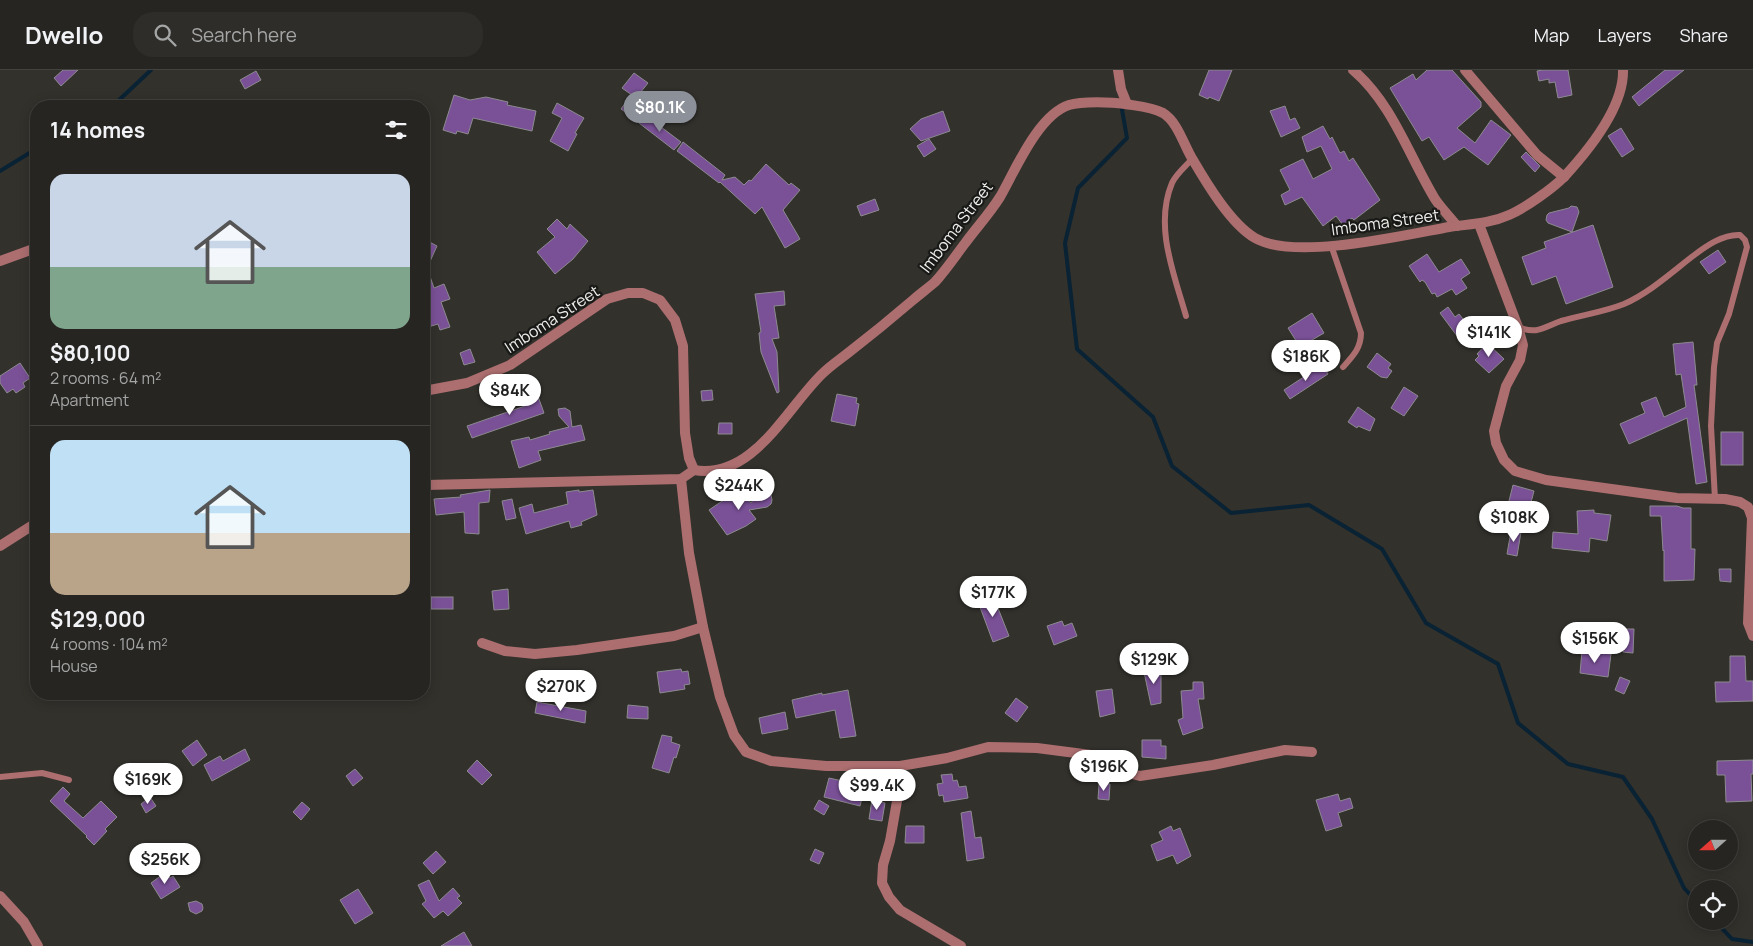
<!DOCTYPE html>
<meta charset="utf-8">
<style>
:root{--surface:#262521;--page:#2e2d2a;--text:#f1f3f6;--muted:#a4a5a5;--line:#42423f;--accent:#8c9099}
body{margin:0;font-family:Manrope,sans-serif;background:var(--page);color:var(--text);height:100vh;display:flex;flex-direction:column;font-size:19px;white-space:nowrap}
*{box-sizing:border-box;margin:0}
p{font-size:16px;color:var(--muted)}
.icon{flex:none;width:28px;height:28px;fill:none;stroke:currentColor;stroke-width:2;stroke-linecap:round;stroke-linejoin:round}
.map{position:relative;flex:1;overflow:hidden}
.details{position:absolute;left:30px;top:30px;width:400px;height:600px;display:flex;flex-direction:column;background:var(--surface);border-radius:20px;box-shadow:0 2px 12px #0003,0 0 0 1px var(--line)}
.details>*{flex:none}
.needle{width:32px;rotate:249deg}
.fabs{position:absolute;left:1688px;top:750px;display:grid;gap:10px}
.fabs a{display:grid;place-items:center;width:50px;height:50px;border-radius:50%;background:var(--surface);box-shadow:0 2px 12px #0003,0 0 0 1px var(--line);font-size:25px}
.price{position:absolute;translate:-50% -42px;padding:0 11px;border-radius:18px;background:#fff;color:#222;font-size:16px;line-height:32px;filter:drop-shadow(0 1px 2px #0008)}
.price::after{content:'';position:absolute;left:50%;top:30px;width:15px;height:11px;margin-left:-8px;background:inherit;clip-path:polygon(0 0,100% 0,50% 100%)}
.price.active{background:var(--accent);color:#fff}
ul{padding:0;list-style:none}
li{display:grid;align-content:center;gap:10px;height:265px;padding:0 20px}
li+li{border-top:1px solid var(--line)}
li span{display:grid;place-items:center;height:155px;border-radius:15px;color:#555}
li>.icon{margin-inline-start:auto}
span .icon{width:90px;height:90px;fill:#fffc;stroke-width:1}
li b{font-size:21px}
h2{display:flex;justify-content:space-between;align-items:center;height:60px;padding:0 20px;font-size:21px}
header{display:flex;align-items:center;gap:30px;box-sizing:border-box;height:70px;padding:0 25px;background:var(--surface);border-bottom:1px solid var(--line)}
header strong{font-size:24px}
nav{display:flex;gap:28px;margin-inline-start:auto;font-size:18px}
.search{width:350px;height:45px;background:var(--page);display:flex;align-items:center;gap:12px;box-sizing:border-box;padding:0 18px;border-radius:20px;color:var(--muted);font-size:19px}
.map>svg:first-child{display:block}
.lines{fill:none;stroke-linecap:round;stroke-linejoin:round}
.stream{stroke:#092234;stroke-width:4}
.building{fill:#7a5197;stroke:#8c8a8f}
.lane{stroke:#ac6e6f;stroke-width:6}
.street{stroke:#ac6e6f;stroke-width:10}
.labels{text-anchor:middle;dominant-baseline:central;stroke-width:4.5;stroke-linejoin:round;paint-order:stroke}
.street-label{font-size:16px;fill:#f0efec;stroke:#191917}
</style>
<header>
<strong>Dwello</strong>
<div class="search"><svg class="icon" aria-label="search" viewBox="0 0 24 24"><circle cx="10" cy="10" r="6"/><path d="M15 15l6 6"/></svg>Search here</div>
<nav><a>Map</a><a>Layers</a><a>Share</a></nav>
</header>
<div class="map">
<svg width="1753" height="876" viewBox="0 0 1753 876">
<rect width="100%" height="100%" fill="#32312c"/>
<g class="lines">
<g class="stream">
<path d="M 1121,34 L 1127,68 L 1078,118 L 1065,173 L 1077,279 L 1153,347 L 1172,396 L 1231,443 L 1309,435 L 1382,479 L 1426,553 L 1498,594 L 1518,653 L 1568,694 L 1623,707 L 1652,749 L 1684,818 L 1696,831"/>
<path d="M 109,36 L 117,32 L 151,0"/>
<path d="M 0,101 L 36,79"/>
<path d="M 1715,851 L 1732,869 L 1753,872"/>
</g>
</g>
<g class="building">
<path d="M 63,0 L 78,0 L 61,16 L 54,8 Z"/>
<path d="M 1209,0 L 1232,0 L 1219,31 L 1209,27 L 1208,29 L 1199,25 Z"/>
<path d="M 1427,0 L 1452,0 L 1481,32 L 1481,37 L 1457,58 L 1475,73 L 1491,50 L 1511,65 L 1488,95 L 1464,77 L 1444,90 L 1429,67 L 1422,71 L 1390,18 L 1413,4 L 1416,10 Z"/>
<path d="M 1543,0 L 1568,0 L 1572,25 L 1558,28 L 1555,12 L 1549,13 L 1549,9 L 1539,11 L 1537,1 Z"/>
<path d="M 1665,0 L 1684,0 L 1639,36 L 1632,27 Z"/>
<path d="M 256,1 L 261,10 L 245,19 L 240,10 Z"/>
<path d="M 634,3 L 648,13 L 636,28 L 622,18 Z"/>
<path d="M 454,25 L 470,30 L 486,27 L 508,32 L 507,35 L 536,41 L 532,61 L 473,48 L 468,64 L 457,61 L 456,64 L 443,60 Z"/>
<path d="M 628,29 L 640,37 L 632,47 L 621,39 Z"/>
<path d="M 557,33 L 584,48 L 575,63 L 577,64 L 568,81 L 550,71 L 562,48 L 552,43 Z"/>
<path d="M 1285,36 L 1290,50 L 1295,48 L 1300,58 L 1281,67 L 1270,41 Z"/>
<path d="M 943,41 L 950,61 L 921,71 L 910,59 L 921,49 Z"/>
<path d="M 645,45 L 681,72 L 674,80 L 639,53 Z"/>
<path d="M 1323,56 L 1330,69 L 1332,67 L 1340,83 L 1344,81 L 1349,91 L 1353,88 L 1380,130 L 1354,150 L 1352,148 L 1343,155 L 1336,146 L 1323,156 L 1302,127 L 1285,135 L 1281,125 L 1290,120 L 1280,100 L 1303,89 L 1313,109 L 1332,99 L 1321,76 L 1307,82 L 1302,67 Z"/>
<path d="M 1621,58 L 1634,79 L 1622,87 L 1608,66 Z"/>
<path d="M 929,69 L 936,79 L 924,87 L 917,76 Z"/>
<path d="M 683,72 L 725,105 L 722,110 L 735,107 L 744,115 L 749,110 L 751,111 L 766,94 L 789,115 L 791,113 L 800,120 L 783,140 L 800,169 L 785,178 L 762,137 L 755,144 L 720,112 L 719,113 L 677,81 Z"/>
<path d="M 1526,82 L 1540,96 L 1535,102 L 1521,87 Z"/>
<path d="M 875,129 L 879,140 L 861,146 L 857,136 Z"/>
<path d="M 1571,136 L 1577,137 L 1579,142 L 1572,162 L 1548,153 L 1546,150 L 1547,145 L 1549,143 L 1569,138 Z"/>
<path d="M 557,149 L 567,159 L 570,154 L 588,171 L 573,189 L 555,204 L 537,182 L 555,167 L 547,159 Z"/>
<path d="M 1593,155 L 1613,217 L 1566,234 L 1556,206 L 1532,215 L 1522,187 L 1546,178 L 1544,172 Z"/>
<path d="M 424,169 L 437,176 L 427,198 L 434,218 L 444,214 L 450,229 L 441,232 L 450,257 L 440,260 L 438,254 L 428,257 L 424,244 L 424,240 L 428,238 L 424,228 Z"/>
<path d="M 1718,180 L 1726,192 L 1709,204 L 1700,192 Z"/>
<path d="M 1427,184 L 1439,202 L 1461,189 L 1470,203 L 1461,209 L 1467,218 L 1456,225 L 1452,219 L 1437,227 L 1435,223 L 1432,224 L 1425,212 L 1422,210 L 1420,212 L 1409,196 Z"/>
<path d="M 784,221 L 785,235 L 774,236 L 779,268 L 772,269 L 777,282 L 779,322 L 777,323 L 761,282 L 759,263 L 761,262 L 755,224 Z"/>
<path d="M 1448,237 L 1455,247 L 1459,244 L 1467,254 L 1463,257 L 1468,264 L 1460,270 L 1440,243 Z"/>
<path d="M 1312,243 L 1324,263 L 1300,277 L 1288,258 Z"/>
<path d="M 1693,272 L 1697,315 L 1694,315 L 1707,412 L 1696,414 L 1687,348 L 1629,374 L 1620,354 L 1645,343 L 1641,333 L 1656,327 L 1664,347 L 1686,337 L 1681,304 L 1676,305 L 1673,274 Z"/>
<path d="M 1487,273 L 1504,289 L 1489,303 L 1475,290 L 1479,286 L 1477,284 Z"/>
<path d="M 470,279 L 475,292 L 464,295 L 460,283 Z"/>
<path d="M 1377,283 L 1391,294 L 1388,298 L 1392,301 L 1387,308 L 1381,307 L 1367,297 Z"/>
<path d="M 20,293 L 30,308 L 23,313 L 25,317 L 16,323 L 13,319 L 7,323 L 0,313 L 0,306 Z"/>
<path d="M 1322,295 L 1328,304 L 1290,329 L 1284,320 Z"/>
<path d="M 1404,317 L 1418,326 L 1404,346 L 1391,338 Z"/>
<path d="M 535,318 L 544,343 L 472,368 L 467,356 L 525,336 L 520,324 Z"/>
<path d="M 712,320 L 713,330 L 702,331 L 701,321 Z"/>
<path d="M 837,324 L 857,328 L 856,333 L 859,334 L 855,356 L 831,351 Z"/>
<path d="M 1358,337 L 1375,349 L 1370,361 L 1358,356 L 1357,358 L 1348,352 Z"/>
<path d="M 565,338 L 570,341 L 572,357 L 581,355 L 585,370 L 538,381 L 541,390 L 519,398 L 511,371 L 529,367 L 530,370 L 550,364 L 549,362 L 569,357 L 559,346 L 558,339 Z"/>
<path d="M 719,353 L 732,353 L 732,364 L 718,364 Z"/>
<rect x="1721" y="362" width="22" height="33"/>
<path d="M 1513,415 L 1534,421 L 1529,440 L 1508,435 Z"/>
<path d="M 490,420 L 489,432 L 479,433 L 479,464 L 465,463 L 464,442 L 436,445 L 434,429 L 461,427 L 460,425 Z"/>
<path d="M 579,420 L 579,422 L 593,420 L 597,445 L 581,452 L 582,455 L 571,458 L 569,451 L 526,464 L 519,438 L 532,434 L 534,443 L 568,434 L 566,422 Z"/>
<path d="M 737,421 L 743,430 L 747,428 L 751,433 L 758,423 L 762,421 L 767,422 L 771,425 L 772,430 L 771,434 L 767,437 L 749,440 L 756,449 L 746,456 L 727,465 L 709,440 Z"/>
<path d="M 512,429 L 516,448 L 506,450 L 502,431 Z"/>
<path d="M 1650,436 L 1677,436 L 1683,438 L 1691,438 L 1691,479 L 1695,479 L 1694,510 L 1664,511 L 1664,480 L 1663,481 L 1661,446 L 1650,446 Z"/>
<path d="M 1594,440 L 1594,443 L 1611,445 L 1607,471 L 1590,468 L 1589,482 L 1552,478 L 1553,462 L 1578,464 L 1577,441 Z"/>
<path d="M 1511,461 L 1521,462 L 1517,486 L 1507,484 Z"/>
<path d="M 1719,499 L 1731,499 L 1731,512 L 1720,511 Z"/>
<path d="M 508,519 L 509,539 L 494,540 L 492,521 Z"/>
<path d="M 992,523 L 1009,566 L 993,572 L 977,529 Z"/>
<rect x="431" y="527" width="22" height="12"/>
<path d="M 1062,551 L 1064,556 L 1072,553 L 1077,566 L 1054,575 L 1047,556 Z"/>
<path d="M 1623,559 L 1634,559 L 1633,583 L 1623,582 Z"/>
<path d="M 1582,581 L 1611,584 L 1608,607 L 1580,603 Z"/>
<path d="M 1730,586 L 1745,586 L 1746,611 L 1753,611 L 1753,631 L 1716,632 L 1715,612 L 1730,612 Z"/>
<path d="M 1161,597 L 1161,633 L 1151,635 L 1144,602 Z"/>
<path d="M 681,599 L 682,602 L 688,601 L 690,614 L 684,615 L 685,619 L 660,623 L 657,602 Z"/>
<path d="M 1620,607 L 1630,611 L 1624,624 L 1615,620 Z"/>
<path d="M 1193,612 L 1203,612 L 1204,629 L 1198,629 L 1203,658 L 1183,665 L 1178,650 L 1183,648 L 1181,621 L 1193,620 Z"/>
<path d="M 1112,619 L 1115,643 L 1100,647 L 1096,621 Z"/>
<path d="M 848,620 L 856,666 L 840,668 L 835,640 L 796,648 L 792,630 L 822,623 L 822,625 Z"/>
<path d="M 1016,628 L 1028,637 L 1017,652 L 1005,643 Z"/>
<path d="M 537,632 L 586,641 L 585,653 L 535,643 Z"/>
<path d="M 628,635 L 648,637 L 648,649 L 627,648 Z"/>
<path d="M 785,642 L 788,659 L 762,664 L 759,648 Z"/>
<path d="M 662,665 L 672,667 L 671,672 L 680,675 L 676,688 L 674,687 L 669,703 L 652,698 Z"/>
<path d="M 197,670 L 207,685 L 193,696 L 182,681 Z"/>
<path d="M 1142,670 L 1161,670 L 1161,676 L 1166,676 L 1166,689 L 1142,687 Z"/>
<path d="M 245,679 L 250,690 L 212,711 L 204,695 L 220,686 L 223,691 Z"/>
<path d="M 477,690 L 492,705 L 482,715 L 467,701 Z"/>
<path d="M 1753,690 L 1753,704 L 1751,704 L 1752,731 L 1726,732 L 1725,705 L 1717,705 L 1717,691 Z"/>
<path d="M 355,699 L 363,708 L 353,716 L 346,706 Z"/>
<path d="M 952,704 L 953,711 L 957,710 L 959,717 L 966,716 L 968,728 L 944,732 L 943,725 L 939,726 L 937,714 L 943,713 L 941,705 Z"/>
<path d="M 829,708 L 865,716 L 860,736 L 824,727 Z"/>
<path d="M 1099,714 L 1110,714 L 1109,730 L 1098,729 Z"/>
<path d="M 63,717 L 70,724 L 64,731 L 83,748 L 101,731 L 117,747 L 105,759 L 107,761 L 94,775 L 86,767 L 87,766 L 50,731 Z"/>
<path d="M 1338,724 L 1340,731 L 1350,728 L 1353,738 L 1338,743 L 1342,756 L 1326,761 L 1316,730 Z"/>
<path d="M 150,727 L 156,736 L 146,743 L 141,734 Z"/>
<path d="M 819,730 L 829,736 L 824,745 L 814,739 Z"/>
<path d="M 872,730 L 885,733 L 882,751 L 869,749 Z"/>
<path d="M 302,732 L 310,739 L 301,750 L 293,742 Z"/>
<path d="M 971,741 L 975,768 L 981,767 L 984,788 L 967,791 L 961,743 Z"/>
<path d="M 906,756 L 924,756 L 924,773 L 905,773 Z"/>
<path d="M 1171,756 L 1173,761 L 1180,758 L 1191,786 L 1177,794 L 1173,785 L 1157,791 L 1151,775 L 1163,770 L 1159,762 Z"/>
<path d="M 815,779 L 824,783 L 819,794 L 810,790 Z"/>
<path d="M 436,781 L 446,792 L 433,804 L 423,793 Z"/>
<path d="M 166,802 L 170,808 L 173,806 L 180,817 L 161,829 L 151,813 Z"/>
<path d="M 429,810 L 439,831 L 453,818 L 460,826 L 457,828 L 462,833 L 448,846 L 443,841 L 434,848 L 422,834 L 426,831 L 418,815 Z"/>
<path d="M 358,819 L 373,843 L 355,854 L 340,830 Z"/>
<path d="M 196,831 L 202,834 L 203,838 L 202,841 L 196,844 L 190,841 L 188,833 Z"/>
<path d="M 464,862 L 472,876 L 441,876 Z"/>
</g>
<g class="lines">
<g class="lane">
<path d="M 1331,175 L 1361,263 C 1361,278 1353,286 1343,297"/>
<path d="M 1186,246 C 1174,204 1154,156 1172,113 C 1176,104 1186,96 1192,89"/>
<path d="M 1518,257 C 1537,265 1544,257 1561,251 C 1582,245 1604,242 1624,234 C 1649,223 1671,203 1693,186 C 1706,176 1723,164 1740,165 L 1745,170 L 1747,177 L 1729,244 L 1717,273 L 1714,297 L 1711,356 L 1715,429"/>
<path d="M 0,707 L 42,703 L 69,710"/>
</g>
<g class="street">
<path d="M 1118,0 L 1121,19 L 1127,34"/>
<path d="M 1353,0 C 1392,33 1409,86 1435,129 C 1441,138 1450,147 1457,156"/>
<path d="M 1465,0 L 1537,85 L 1564,107"/>
<path d="M 1479,154 L 1518,257 L 1523,275 L 1520,290 L 1506,316 L 1494,361 L 1496,373 L 1504,390 L 1515,401 L 1546,410 L 1677,428 L 1725,429 L 1740,432 L 1748,437 L 1752,448 L 1748,553 L 1753,566"/>
<path d="M 0,191 L 36,178"/>
<path d="M 424,321 L 467,313 L 510,295 L 607,229 L 628,223 L 643,223 L 660,230 L 675,250 L 683,276 L 685,363 L 689,388 L 694,400"/>
<path d="M 694,400 C 753,410 786,339 822,304 C 830,296 839,290 848,283 C 870,266 892,248 913,230 C 920,224 928,218 935,212 C 946,200 956,185 966,172 C 977,157 990,143 1000,127 C 1015,101 1038,45 1069,35 C 1082,31 1112,32 1125,34 C 1137,36 1152,37 1163,43 C 1178,52 1184,76 1193,90 C 1207,114 1231,154 1255,168 C 1294,191 1405,165 1449,157 C 1469,154 1489,154 1509,145 C 1525,138 1552,119 1564,107 C 1588,81 1624,37 1623,0"/>
<path d="M 681,409 L 689,483 L 703,557 L 720,627 L 734,665 L 746,682 L 771,691 L 826,696 L 900,696 L 947,688 L 988,677 L 1037,678 L 1091,685 L 1121,701 L 1140,706 L 1213,695 L 1285,680 L 1312,682"/>
<path d="M 426,415 L 681,409 L 694,400"/>
<path d="M 0,476 L 36,453"/>
<path d="M 482,573 L 505,581 L 535,584 L 577,580 L 674,566 L 703,557"/>
<path d="M 900,696 L 897,731 L 890,771 L 883,795 L 882,813 L 889,827 L 900,840 L 961,876"/>
<path d="M 0,826 L 24,852 L 38,876"/>
</g>
</g>
<g class="labels">
<g class="street-label">
<text transform="translate(1385 152) rotate(-8)">Imboma Street</text>
<text transform="translate(956 157) rotate(-53)">Imboma Street</text>
<text transform="translate(552 249) rotate(-33)">Imboma Street</text>
</g>
</g>
</svg>
<div class="fabs">
<a><svg class="needle" viewBox="-14 -14 28 28"><path d="M0-13l5 13h-10z" fill="#e53935"/><path d="M0 13l5-13h-10z" fill="#a4a5a5"/></svg></a>
<a><svg class="icon" aria-label="locate" viewBox="0 0 24 24"><circle cx="12" cy="12" r="6"/><path d="M12 2v4M12 18v4M2 12h4M18 12h4"/></svg></a>
</div>
<b class="price active" style="left:660px;top:63px">$80.1K</b>
<b class="price" style="left:1489px;top:288px">$141K</b>
<b class="price" style="left:1306px;top:312px">$186K</b>
<b class="price" style="left:510px;top:346px">$84K</b>
<b class="price" style="left:739px;top:441px">$244K</b>
<b class="price" style="left:1514px;top:473px">$108K</b>
<b class="price" style="left:993px;top:548px">$177K</b>
<b class="price" style="left:1595px;top:594px">$156K</b>
<b class="price" style="left:1154px;top:615px">$129K</b>
<b class="price" style="left:561px;top:642px">$270K</b>
<b class="price" style="left:1104px;top:722px">$196K</b>
<b class="price" style="left:148px;top:735px">$169K</b>
<b class="price" style="left:877px;top:741px">$99.4K</b>
<b class="price" style="left:165px;top:815px">$256K</b>
<section class="details">
<h2>14 homes<svg class="icon" aria-label="filters" viewBox="0 0 24 24"><path d="M4 7h16M4 17h16"/><circle cx="9" cy="7" r="2"/><circle cx="15" cy="17" r="2"/></svg></h2>
<ul>
<li><span style="background:linear-gradient(#c9d6e8 60%,#7fa58c 0)"><svg class="icon" aria-label="home" viewBox="0 0 24 24"><path d="M3 11l9-7 9 7M6 9v11h12V9"/></svg></span><div><b>$80,100</b><p>2 rooms · 64 m²</p><p>Apartment</p></div></li>
<li><span style="background:linear-gradient(#bfe0f5 60%,#b9a48a 0)"><svg class="icon" aria-label="home" viewBox="0 0 24 24"><path d="M3 11l9-7 9 7M6 9v11h12V9"/></svg></span><div><b>$129,000</b><p>4 rooms · 104 m²</p><p>House</p></div></li>
</ul>
</section>
</div>
